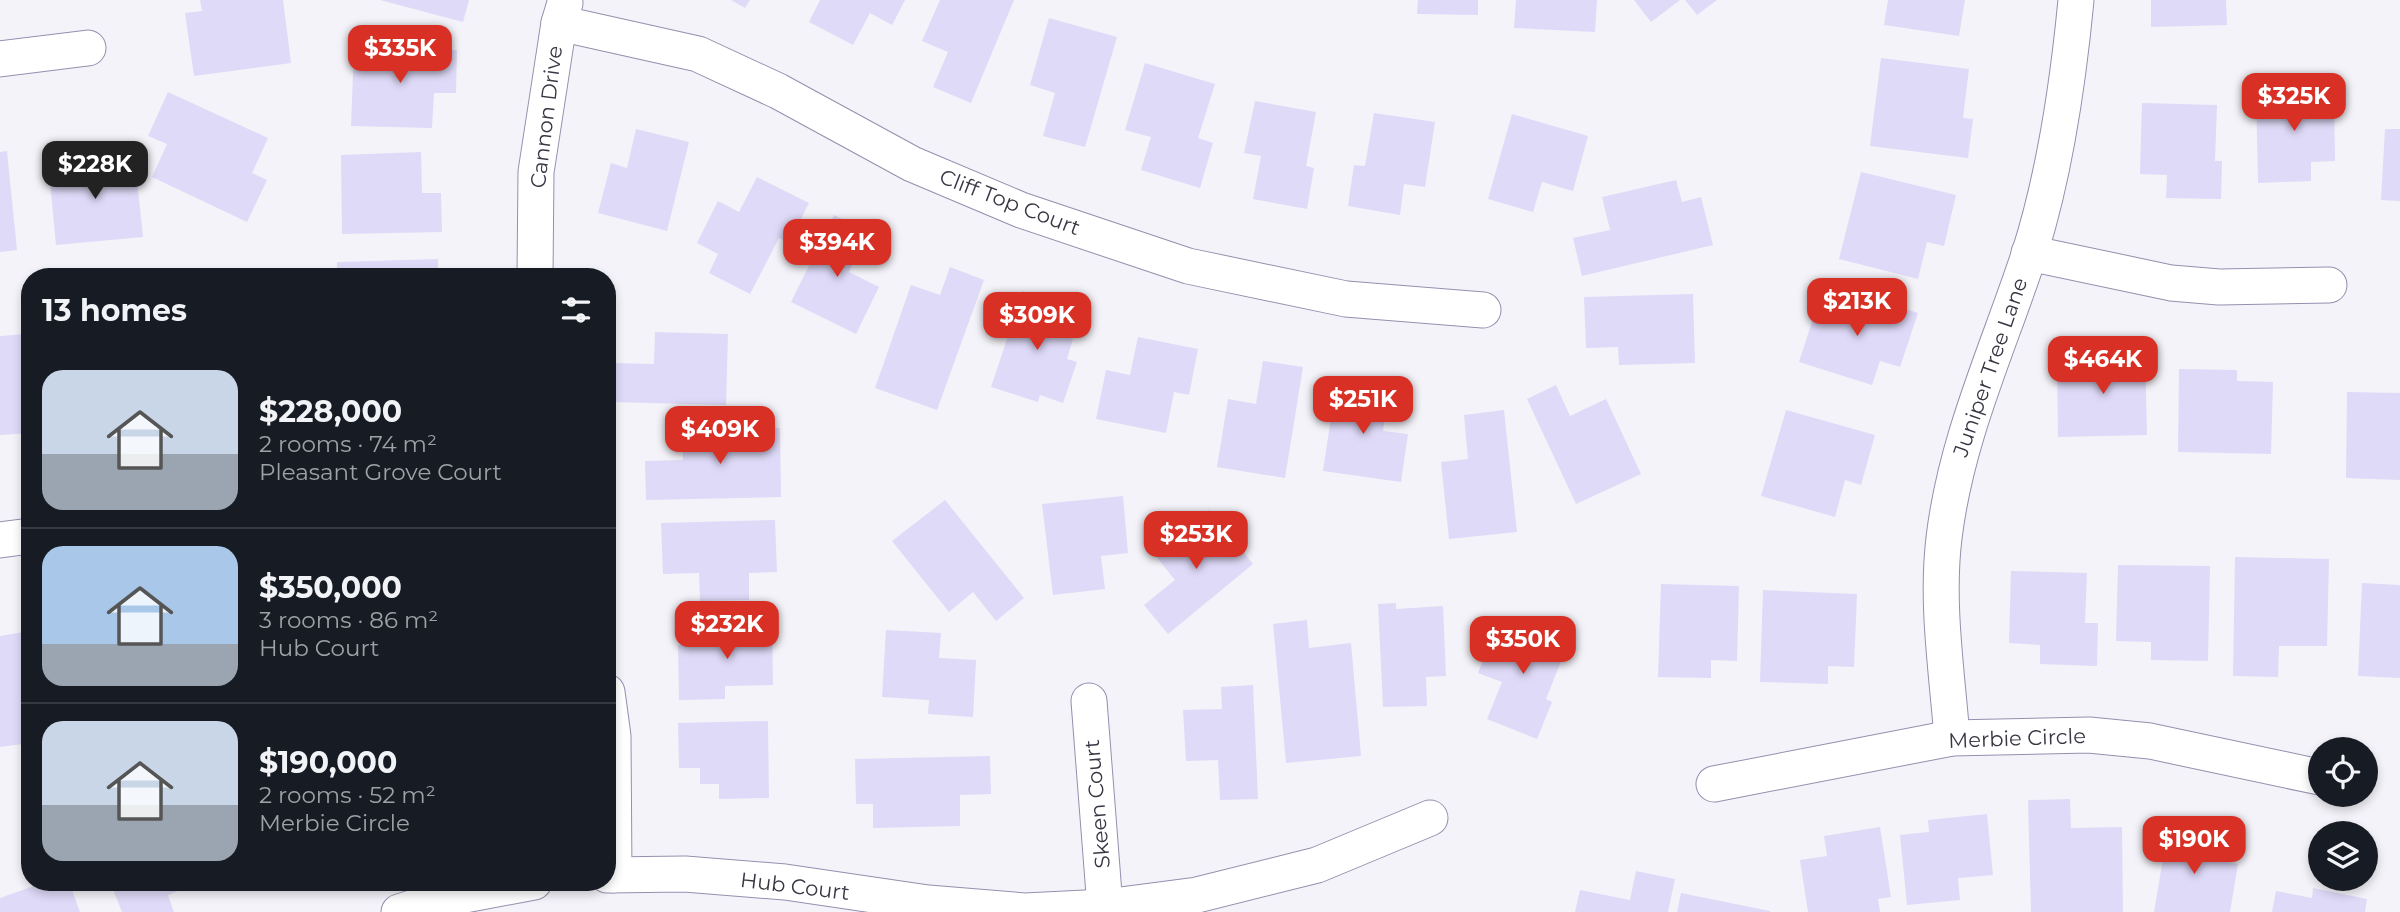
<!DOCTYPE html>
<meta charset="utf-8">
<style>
:root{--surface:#171b24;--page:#20242c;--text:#f1f3f6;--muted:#9ea1a6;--line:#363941;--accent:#d93025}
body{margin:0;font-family:Montserrat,sans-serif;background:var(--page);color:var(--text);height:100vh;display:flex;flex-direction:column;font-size:26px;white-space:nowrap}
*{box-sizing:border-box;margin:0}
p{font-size:23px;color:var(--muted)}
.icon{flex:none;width:38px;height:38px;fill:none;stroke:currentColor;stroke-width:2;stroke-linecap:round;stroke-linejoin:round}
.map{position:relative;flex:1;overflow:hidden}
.panel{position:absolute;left:21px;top:268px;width:595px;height:623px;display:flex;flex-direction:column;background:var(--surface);border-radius:28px;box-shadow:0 4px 10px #0003}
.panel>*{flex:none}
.fabs{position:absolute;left:2308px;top:737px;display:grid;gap:14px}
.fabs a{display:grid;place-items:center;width:70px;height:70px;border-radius:50%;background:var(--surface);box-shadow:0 4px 10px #0003;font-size:35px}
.price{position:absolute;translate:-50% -60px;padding:0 16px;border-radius:14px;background:var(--accent);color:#fff;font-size:23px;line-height:46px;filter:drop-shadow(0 2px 4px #0008)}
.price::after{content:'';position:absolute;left:50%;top:42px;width:21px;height:16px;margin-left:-10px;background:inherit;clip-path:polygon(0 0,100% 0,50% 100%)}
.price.active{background:#222;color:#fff}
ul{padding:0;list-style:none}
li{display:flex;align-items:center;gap:21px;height:175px;padding:0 21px}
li+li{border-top:2px solid var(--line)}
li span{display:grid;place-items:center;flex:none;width:196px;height:140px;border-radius:21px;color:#555}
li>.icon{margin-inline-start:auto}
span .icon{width:84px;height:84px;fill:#fffc;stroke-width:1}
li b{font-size:30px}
h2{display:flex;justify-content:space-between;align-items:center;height:84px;padding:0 21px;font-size:30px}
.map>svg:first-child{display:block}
.building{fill:#dfdaf8}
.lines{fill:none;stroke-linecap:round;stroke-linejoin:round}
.minor-casing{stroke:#958fae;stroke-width:37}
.minor{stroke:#fff;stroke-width:35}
.labels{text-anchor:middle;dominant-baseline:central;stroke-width:6;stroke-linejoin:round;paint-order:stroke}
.street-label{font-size:21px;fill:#383643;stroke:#fff}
</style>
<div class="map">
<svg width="2400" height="912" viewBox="0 0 2400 912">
<rect width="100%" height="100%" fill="#f4f3f9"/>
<g class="building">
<path d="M 200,0 L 283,0 L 291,63 L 194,76 L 185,13 L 202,11 Z"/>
<path d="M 380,0 L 469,0 L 463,22 Z"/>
<path d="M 731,0 L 750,0 L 745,8 Z"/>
<path d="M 820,0 L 905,0 L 892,25 L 870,13 L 853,45 L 809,22 Z"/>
<path d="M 940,0 L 1014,0 L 971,103 L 933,87 L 948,52 L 922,41 Z"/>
<path d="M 1418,0 L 1478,0 L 1478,15 L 1417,14 Z"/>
<path d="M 1516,0 L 1597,0 L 1595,32 L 1514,28 Z"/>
<path d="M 1634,0 L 1680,0 L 1651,22 Z"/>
<path d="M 1685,0 L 1717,0 L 1697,15 Z"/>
<path d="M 1888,0 L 1965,0 L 1959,36 L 1884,25 Z"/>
<path d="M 2151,0 L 2226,0 L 2227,25 L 2151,27 Z"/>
<path d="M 1049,18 L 1117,37 L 1085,147 L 1043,136 L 1055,93 L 1030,85 Z"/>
<path d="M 354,47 L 457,50 L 456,93 L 434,93 L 432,128 L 351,126 Z"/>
<path d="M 1881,58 L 1969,69 L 1963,118 L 1973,119 L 1968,158 L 1870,146 Z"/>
<path d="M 1145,63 L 1215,84 L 1198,138 L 1213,143 L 1200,188 L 1141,170 L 1151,137 L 1125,130 Z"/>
<path d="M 2334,88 L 2335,161 L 2311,162 L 2311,181 L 2258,183 L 2256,90 Z"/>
<path d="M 168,92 L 268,138 L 252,173 L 267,180 L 247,222 L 152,177 L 167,144 L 148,136 Z"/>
<path d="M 1255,101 L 1316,112 L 1306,166 L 1314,168 L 1307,209 L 1253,199 L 1261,156 L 1244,153 Z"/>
<path d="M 2142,103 L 2217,105 L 2215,161 L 2222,161 L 2221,199 L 2166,198 L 2167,175 L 2140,174 Z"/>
<path d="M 1374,113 L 1435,122 L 1425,187 L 1404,184 L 1400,215 L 1348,206 L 1354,165 L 1365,166 Z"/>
<path d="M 1512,114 L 1588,136 L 1573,191 L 1542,182 L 1533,212 L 1488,199 Z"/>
<path d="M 636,129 L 689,142 L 667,231 L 598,213 L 611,163 L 627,168 Z"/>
<path d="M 2385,129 L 2400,129 L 2400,201 L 2381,200 Z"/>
<path d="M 7,151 L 17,250 L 0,252 L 0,152 Z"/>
<path d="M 134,151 L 143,237 L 56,245 L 48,161 L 88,157 L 90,179 L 109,177 L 107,154 Z"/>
<path d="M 421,152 L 422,193 L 441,193 L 442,232 L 342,234 L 341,155 Z"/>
<path d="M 1861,172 L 1956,195 L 1944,246 L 1927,242 L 1918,279 L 1839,259 Z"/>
<path d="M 757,177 L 809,203 L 789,243 L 779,238 L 750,294 L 709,273 L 718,254 L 697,243 L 718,201 L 739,212 Z"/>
<path d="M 1676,180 L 1682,202 L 1701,197 L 1713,245 L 1582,276 L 1573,238 L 1610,230 L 1602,197 Z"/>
<path d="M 834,215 L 868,232 L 849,272 L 879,287 L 856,334 L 791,302 Z"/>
<path d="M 438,259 L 438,276 L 337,276 L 337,262 Z"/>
<path d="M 950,267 L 984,280 L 937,410 L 875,388 L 911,285 L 940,295 Z"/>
<path d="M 1023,291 L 1071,308 L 1061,334 L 1073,339 L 1067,359 L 1077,362 L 1063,403 L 1040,395 L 1038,402 L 991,387 Z"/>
<path d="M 1693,294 L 1695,363 L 1619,365 L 1618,347 L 1586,348 L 1584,297 Z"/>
<path d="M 1821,294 L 1873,310 L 1876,300 L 1918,313 L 1900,367 L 1880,361 L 1872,385 L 1799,362 Z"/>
<path d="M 655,332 L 728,334 L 726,405 L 612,402 L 613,363 L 654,364 Z"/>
<path d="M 26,334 L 30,433 L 0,435 L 0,336 Z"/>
<path d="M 1138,337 L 1198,349 L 1189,395 L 1174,392 L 1166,433 L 1096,419 L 1106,370 L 1130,375 Z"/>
<path d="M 2145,353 L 2147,435 L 2058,437 L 2057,362 L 2090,362 L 2090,354 Z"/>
<path d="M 1263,361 L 1303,367 L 1285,478 L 1217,467 L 1228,399 L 1256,404 Z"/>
<path d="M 2179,369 L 2237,370 L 2237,381 L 2273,382 L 2271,454 L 2178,452 Z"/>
<path d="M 1336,384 L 1389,391 L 1383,431 L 1408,434 L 1401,482 L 1323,471 Z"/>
<path d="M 1556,385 L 1570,416 L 1606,399 L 1641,474 L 1576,504 L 1527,399 Z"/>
<path d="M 2347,392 L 2400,393 L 2400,480 L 2346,478 Z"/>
<path d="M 1504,410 L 1517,532 L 1449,539 L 1441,462 L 1468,459 L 1464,415 Z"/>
<path d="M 1786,410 L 1875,435 L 1861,485 L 1845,480 L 1835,517 L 1761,496 Z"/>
<path d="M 780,428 L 781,497 L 646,500 L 645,461 L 683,460 L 682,430 Z"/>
<path d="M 1123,496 L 1128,553 L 1101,556 L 1105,589 L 1053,595 L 1042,504 Z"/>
<path d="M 945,500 L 1024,598 L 996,621 L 973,592 L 949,612 L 892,541 Z"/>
<path d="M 1209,510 L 1253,564 L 1168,634 L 1144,605 L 1175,580 L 1155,555 Z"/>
<path d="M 775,520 L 777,572 L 749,573 L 749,600 L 700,601 L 699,573 L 663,574 L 661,523 Z"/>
<path d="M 2235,557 L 2329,559 L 2327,646 L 2279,646 L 2278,677 L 2233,676 Z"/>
<path d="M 2118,565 L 2210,566 L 2208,661 L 2151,660 L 2151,642 L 2116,641 Z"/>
<path d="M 2011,571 L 2087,573 L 2085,623 L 2098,623 L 2097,666 L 2040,664 L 2040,645 L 2009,643 Z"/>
<path d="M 2362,583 L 2400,585 L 2400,678 L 2358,676 Z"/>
<path d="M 1661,584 L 1739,586 L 1737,661 L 1711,660 L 1711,678 L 1658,677 Z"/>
<path d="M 1763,590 L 1857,594 L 1854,667 L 1828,666 L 1828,684 L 1760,682 Z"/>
<path d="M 1396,603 L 1396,609 L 1443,606 L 1446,676 L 1426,677 L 1427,706 L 1383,707 L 1378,604 Z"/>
<path d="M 1307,620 L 1309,648 L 1351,643 L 1361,756 L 1286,763 L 1273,624 Z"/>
<path d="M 772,622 L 773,685 L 725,686 L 725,699 L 679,700 L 678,645 L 702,645 L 702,633 L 724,633 L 724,623 Z"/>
<path d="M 1497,624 L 1541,641 L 1548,624 L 1572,634 L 1546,699 L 1552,702 L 1537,739 L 1487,719 L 1502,682 L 1478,673 Z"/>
<path d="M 886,630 L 941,633 L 939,658 L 976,660 L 973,717 L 928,714 L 929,700 L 882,697 Z"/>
<path d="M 30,631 L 30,743 L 0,747 L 0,636 Z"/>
<path d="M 1253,685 L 1258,799 L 1220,800 L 1218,760 L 1186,761 L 1183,710 L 1222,709 L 1221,687 Z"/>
<path d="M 768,721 L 769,798 L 719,799 L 719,784 L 700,784 L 700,768 L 679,768 L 678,723 Z"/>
<path d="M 990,756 L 991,794 L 960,795 L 960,826 L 873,828 L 873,804 L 856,804 L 855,759 Z"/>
<path d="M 2070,799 L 2071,828 L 2122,827 L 2123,912 L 2031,912 L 2028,800 Z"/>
<path d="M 1987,814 L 1993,875 L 1958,878 L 1960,900 L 1907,905 L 1900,835 L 1929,832 L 1928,820 Z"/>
<path d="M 1880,827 L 1891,897 L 1878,899 L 1880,912 L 1808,912 L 1800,860 L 1827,856 L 1824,836 Z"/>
<path d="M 2168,829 L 2218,838 L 2215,860 L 2238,864 L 2230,912 L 2154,912 Z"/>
<path d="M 1636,871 L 1675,879 L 1668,912 L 1575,912 L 1580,890 L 1630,900 Z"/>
<path d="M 45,882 L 69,882 L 80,912 L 0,912 L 0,898 Z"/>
<path d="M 110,882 L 200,882 L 168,895 L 174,912 L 122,912 Z"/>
<path d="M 2313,888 L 2367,899 L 2365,912 L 2272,912 L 2276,891 L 2312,898 Z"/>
<path d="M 1681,893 L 1770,911 L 1770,912 L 1677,912 Z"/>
</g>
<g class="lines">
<g class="minor-casing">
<g id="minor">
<path d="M 559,23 L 698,54 L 778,91 L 912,164 L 1021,210 L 1188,266 L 1346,299 L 1483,310"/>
<path d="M 0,59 L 88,48"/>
<path d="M 2029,253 L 2171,283 L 2219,287 L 2329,285"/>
<path d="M 535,276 L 536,172 L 559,23 L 565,3"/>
<path d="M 0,540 L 30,536"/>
<path d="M 607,692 L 613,736 L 614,875"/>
<path d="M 1089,701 L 1105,907"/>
<path d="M 1952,738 C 1947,672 1936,604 1944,538 C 1956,438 1998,349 2029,255 C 2055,174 2068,84 2076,0"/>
<path d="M 1714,784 L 1952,738 L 2089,735 L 2150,741 L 2319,777"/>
<path d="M 607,875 L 685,874 L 785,882 L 928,903 L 1025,911 L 1105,907 L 1197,895 L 1317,865 L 1430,818"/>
<path d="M 399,912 L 433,901 L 534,882"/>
</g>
</g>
<use href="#minor" class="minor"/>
</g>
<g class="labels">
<g class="street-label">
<text transform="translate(546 117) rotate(-83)">Cannon Drive</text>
<text transform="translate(1010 202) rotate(21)">Cliff Top Court</text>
<text transform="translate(1990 367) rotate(-71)">Juniper Tree Lane</text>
<text transform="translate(2017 738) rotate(-2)">Merbie Circle</text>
<text transform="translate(1097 804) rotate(-95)">Skeen Court</text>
<text transform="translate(795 886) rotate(7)">Hub Court</text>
</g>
</g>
</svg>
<div class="fabs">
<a><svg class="icon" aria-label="locate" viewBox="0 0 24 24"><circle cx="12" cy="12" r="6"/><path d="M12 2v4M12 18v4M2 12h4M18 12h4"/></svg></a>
<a><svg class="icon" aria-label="layers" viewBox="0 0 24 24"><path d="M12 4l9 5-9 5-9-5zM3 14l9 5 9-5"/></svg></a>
</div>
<b class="price" style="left:400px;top:85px">$335K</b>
<b class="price" style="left:2294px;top:133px">$325K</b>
<b class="price active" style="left:95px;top:201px">$228K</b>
<b class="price" style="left:837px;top:279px">$394K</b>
<b class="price" style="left:1857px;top:338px">$213K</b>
<b class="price" style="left:1037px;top:352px">$309K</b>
<b class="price" style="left:2103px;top:396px">$464K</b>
<b class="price" style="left:1363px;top:436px">$251K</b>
<b class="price" style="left:720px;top:466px">$409K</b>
<b class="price" style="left:1196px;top:571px">$253K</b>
<b class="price" style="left:727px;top:661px">$232K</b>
<b class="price" style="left:1523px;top:676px">$350K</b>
<b class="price" style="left:2194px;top:876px">$190K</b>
<section class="panel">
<h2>13 homes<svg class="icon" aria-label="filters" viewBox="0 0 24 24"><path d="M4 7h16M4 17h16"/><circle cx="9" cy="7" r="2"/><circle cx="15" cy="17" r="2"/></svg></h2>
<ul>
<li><span style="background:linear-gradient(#c9d6e8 60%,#9aa5b1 0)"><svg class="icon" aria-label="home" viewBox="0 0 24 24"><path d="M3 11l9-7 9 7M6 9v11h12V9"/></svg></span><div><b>$228,000</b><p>2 rooms · 74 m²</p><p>Pleasant Grove Court</p></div></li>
<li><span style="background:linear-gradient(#a9c7e8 70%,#9aa5b1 0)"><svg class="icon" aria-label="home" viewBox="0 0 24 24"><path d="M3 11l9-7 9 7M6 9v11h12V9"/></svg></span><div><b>$350,000</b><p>3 rooms · 86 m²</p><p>Hub Court</p></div></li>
<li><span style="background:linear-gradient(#c9d6e8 60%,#9aa5b1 0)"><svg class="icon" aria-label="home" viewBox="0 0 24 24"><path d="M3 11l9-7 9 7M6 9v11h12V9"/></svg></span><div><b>$190,000</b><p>2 rooms · 52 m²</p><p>Merbie Circle</p></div></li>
</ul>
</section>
</div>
